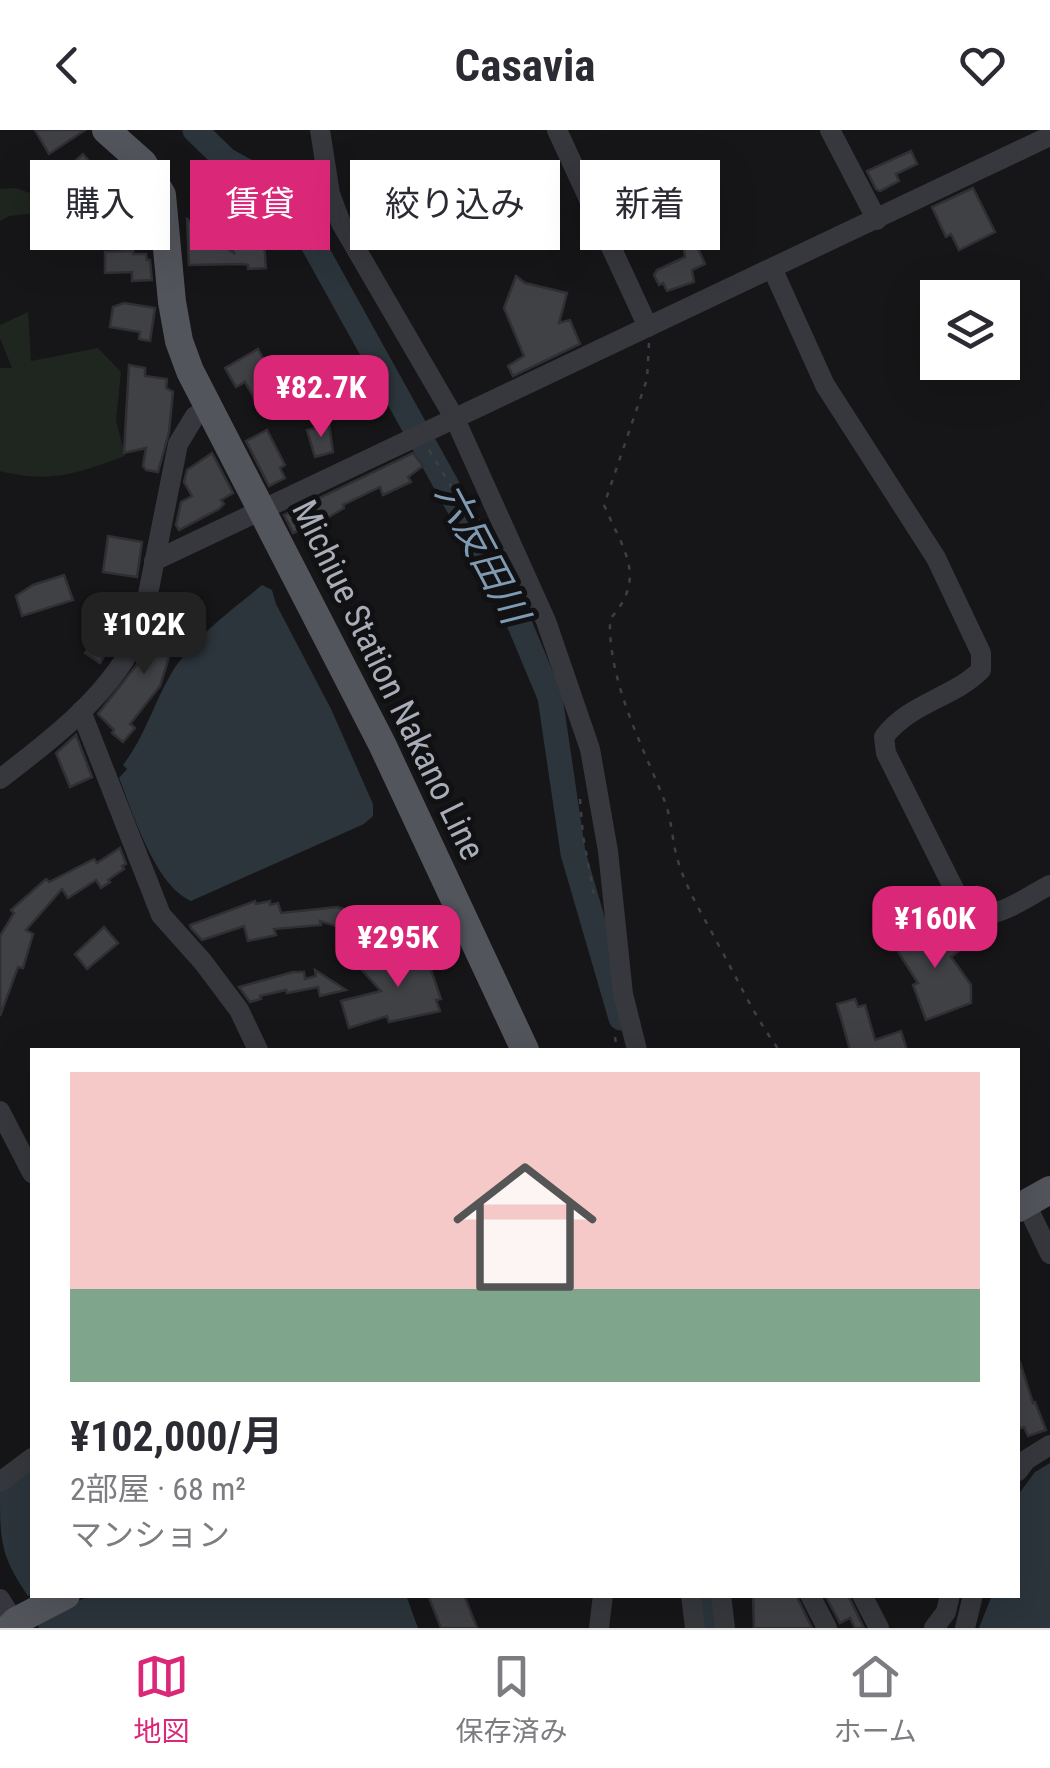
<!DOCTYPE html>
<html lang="ja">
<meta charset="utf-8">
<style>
:root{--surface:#fff;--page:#f7f7f7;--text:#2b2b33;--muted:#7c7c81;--line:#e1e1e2;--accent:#db2777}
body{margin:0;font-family:"Roboto Condensed","Noto Sans JP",sans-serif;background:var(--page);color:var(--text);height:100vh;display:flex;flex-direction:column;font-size:38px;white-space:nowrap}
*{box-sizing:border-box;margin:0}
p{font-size:32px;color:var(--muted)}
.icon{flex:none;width:55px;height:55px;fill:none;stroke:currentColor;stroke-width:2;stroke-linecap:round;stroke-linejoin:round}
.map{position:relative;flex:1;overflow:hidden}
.details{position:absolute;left:30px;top:918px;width:990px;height:550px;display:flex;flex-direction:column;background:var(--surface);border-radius:0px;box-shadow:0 10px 40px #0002}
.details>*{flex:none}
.banner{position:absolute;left:30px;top:30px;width:990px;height:90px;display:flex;gap:20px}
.controls{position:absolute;left:920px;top:150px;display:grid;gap:20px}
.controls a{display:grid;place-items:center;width:100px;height:100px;border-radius:0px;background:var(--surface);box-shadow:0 10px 40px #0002;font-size:50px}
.price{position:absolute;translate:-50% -85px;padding:0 22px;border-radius:20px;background:var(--accent);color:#fff;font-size:32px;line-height:65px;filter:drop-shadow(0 2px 5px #0008)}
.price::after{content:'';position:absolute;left:50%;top:60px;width:30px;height:22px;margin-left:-15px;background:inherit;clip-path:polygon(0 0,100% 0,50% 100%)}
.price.on{background:#222;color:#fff}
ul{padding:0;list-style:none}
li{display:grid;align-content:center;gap:20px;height:530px;padding:0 40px}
li span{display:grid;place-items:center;height:310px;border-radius:0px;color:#555}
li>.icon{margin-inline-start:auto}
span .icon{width:180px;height:180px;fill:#fffc;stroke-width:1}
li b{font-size:42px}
.pill{padding:0 35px;border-radius:0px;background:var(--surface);box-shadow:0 10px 40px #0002;font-size:35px;line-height:90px}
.pill.on{background:var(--accent);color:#fff}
header{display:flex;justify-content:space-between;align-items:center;height:130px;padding:0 40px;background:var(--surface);font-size:45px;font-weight:700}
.tabs{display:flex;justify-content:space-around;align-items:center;height:140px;border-top:2px solid var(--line);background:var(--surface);font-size:28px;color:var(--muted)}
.tabs a{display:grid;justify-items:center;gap:5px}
.tabs .on{color:var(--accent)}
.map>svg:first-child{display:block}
.green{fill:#1e261f}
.water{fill:#2c353c}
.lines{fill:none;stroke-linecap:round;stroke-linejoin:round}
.river{stroke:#2c353c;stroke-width:25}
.building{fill:#404145;stroke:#303034;stroke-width:2.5}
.path{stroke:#3d3f44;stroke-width:2.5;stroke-dasharray:5 8;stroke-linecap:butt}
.minor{stroke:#37383d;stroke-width:20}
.major{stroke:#53555c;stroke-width:28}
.labels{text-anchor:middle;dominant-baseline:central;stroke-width:10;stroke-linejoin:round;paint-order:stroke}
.street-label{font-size:35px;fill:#a8adb8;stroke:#111113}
.water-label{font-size:38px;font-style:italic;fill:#7f9bb3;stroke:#111113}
</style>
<header><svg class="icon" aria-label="back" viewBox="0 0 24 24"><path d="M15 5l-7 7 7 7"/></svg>Casavia<svg class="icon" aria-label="heart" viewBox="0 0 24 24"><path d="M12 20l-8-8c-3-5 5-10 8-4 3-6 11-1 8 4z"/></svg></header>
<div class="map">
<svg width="1050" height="1498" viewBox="0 0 1050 1498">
<rect width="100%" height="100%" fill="#161618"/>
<g class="green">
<path d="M 16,58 L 44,68 L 47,82 L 9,86 L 0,91 L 0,59 Z"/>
<path d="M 28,182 L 31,231 L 98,218 L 121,242 L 116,290 L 125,326 C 78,343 51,354 0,341 L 0,238 L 12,238 L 0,208 L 0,195 Z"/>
</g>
<g class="water">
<path d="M 262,455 L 272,460 L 276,474 L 331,579 L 373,674 L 373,686 L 364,694 L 191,771 C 155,755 133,683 119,648 L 127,639 L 123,635 C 144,608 154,573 171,544 C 193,507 230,482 262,455 Z"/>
<path d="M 1050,1333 L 1050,1498 L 979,1498 L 992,1465 L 1018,1465 L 1018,1365 L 1035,1342 Z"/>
<path d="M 32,1336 L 32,1464 L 28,1466 C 0,1425 0,1411 0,1360 Z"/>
<path d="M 94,1465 L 406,1465 L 418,1498 L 39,1498 L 38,1492 L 66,1475 Z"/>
</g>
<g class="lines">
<g class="river">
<path d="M 195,0 L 226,30 L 284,62 L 507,464 L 550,567 L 573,723 L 621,888"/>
<path d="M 703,1465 L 707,1498"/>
</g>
</g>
<g class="building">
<path d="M 35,0 L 85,0 L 49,24 Z"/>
<path d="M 911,21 L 917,34 L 896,44 L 899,51 L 880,61 L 876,59 L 867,41 Z"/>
<path d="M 83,24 L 103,48 L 127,44 L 131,59 L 137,56 L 145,71 L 147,88 L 141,80 L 118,86 L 116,80 L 102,83 L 94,52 L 86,57 L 82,52 L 79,55 L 65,40 Z"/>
<path d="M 973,58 L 995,102 L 959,120 L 951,104 L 946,107 L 932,77 Z"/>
<path d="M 229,86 L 230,95 L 252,93 L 253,99 L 263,99 L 266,138 L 248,139 L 248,135 L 242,134 L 189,135 L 187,89 L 235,124 L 210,87 Z"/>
<path d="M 696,114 L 705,134 L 692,140 L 694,152 L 667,161 L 663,153 L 659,155 L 654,145 L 657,140 L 685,127 L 684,119 Z"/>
<path d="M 133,121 L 133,124 L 146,124 L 147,130 L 150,130 L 152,150 L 132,151 L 132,142 L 105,143 L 105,122 Z"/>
<path d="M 516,146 L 525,153 L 567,163 L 559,193 L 570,190 L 580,214 L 513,246 L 508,236 L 524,226 L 504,178 Z"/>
<path d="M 124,173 L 155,178 L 150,211 L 139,209 L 140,202 L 110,197 L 113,177 Z"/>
<path d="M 258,219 L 264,230 L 271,226 L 278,238 L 270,243 L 285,271 L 263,283 L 245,252 L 236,257 L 225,238 Z"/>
<path d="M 129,235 L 145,238 L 145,246 L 167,249 L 166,258 L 173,262 L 169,302 L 158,342 L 146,340 L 143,336 L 146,318 L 124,323 Z"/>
<path d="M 329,294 L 333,322 L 315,327 L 307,300 Z"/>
<path d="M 267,300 L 285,335 L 280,338 L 285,348 L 269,356 L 246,311 Z"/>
<path d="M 212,323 L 233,363 L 221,370 L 224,374 L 219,379 L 179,400 L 176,395 L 181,372 L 192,366 L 184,352 L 187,340 Z"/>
<path d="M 413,323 L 423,336 L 408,347 L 411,352 L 383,365 L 380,357 L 343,375 L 344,378 L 329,387 L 293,403 L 284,385 Z"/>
<path d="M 108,406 L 142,412 L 137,447 L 103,442 Z"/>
<path d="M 64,445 L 73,470 L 22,486 L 16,466 L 33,455 Z"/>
<path d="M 163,482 L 188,489 L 183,504 L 176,526 L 170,524 L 160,556 L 130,594 L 135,598 L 123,612 L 112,603 L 114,600 L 98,584 L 139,532 L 142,533 L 152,507 L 155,508 Z"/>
<path d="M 106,490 L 115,496 L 116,507 L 100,533 L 85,523 Z"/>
<path d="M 76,605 L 92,647 L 70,657 L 56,623 Z"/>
<path d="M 120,718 L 126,734 L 122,736 L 124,739 L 108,750 L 110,752 L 101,758 L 96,750 L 68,768 L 62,759 L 26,800 L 33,804 L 23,838 L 18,837 L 0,886 L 0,806 L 14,783 L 11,780 L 46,749 L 49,752 L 94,729 L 97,733 Z"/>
<path d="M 255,771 L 256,774 L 270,771 L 270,775 L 278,773 L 281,783 L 337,777 L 372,788 L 369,792 L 383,804 L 371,820 L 357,809 L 362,804 L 320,791 L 321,795 L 274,799 L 276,805 L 248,811 L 244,796 L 202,810 L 191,798 L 190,795 Z"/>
<path d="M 926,792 L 931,800 L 939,794 L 944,801 L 946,799 L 960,820 L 951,827 L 971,855 L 971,873 L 926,890 L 913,855 L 918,853 L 897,820 L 902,817 L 898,812 Z"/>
<path d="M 104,797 L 118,813 L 87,839 L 75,824 Z"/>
<path d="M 437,809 L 444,824 L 434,828 L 438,836 L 431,840 L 441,869 L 436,870 L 440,881 L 389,892 L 387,886 L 349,898 L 341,871 L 381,861 L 361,839 L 390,830 L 393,838 L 419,825 L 416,819 Z"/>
<path d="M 315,840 L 346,860 L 320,866 L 318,857 L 287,863 L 286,860 L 260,866 L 261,869 L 250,872 L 239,857 L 293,842 L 304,842 L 305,849 L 316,846 Z"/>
<path d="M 855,869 L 858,877 L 865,875 L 875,910 L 901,901 L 907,920 L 850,920 L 837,874 Z"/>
<path d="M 1018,1232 L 1020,1232 L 1033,1273 L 1035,1272 L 1046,1300 L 1028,1306 L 1024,1297 L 1018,1299 Z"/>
<path d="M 428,1465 L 464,1465 L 477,1498 L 441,1498 Z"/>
<path d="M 753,1465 L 796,1465 L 812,1498 L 754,1498 Z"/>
<path d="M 825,1465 L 848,1465 L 864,1498 L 855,1498 L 850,1488 L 840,1493 Z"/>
</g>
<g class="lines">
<g class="path">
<path d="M 649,213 L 647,249 L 604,375 C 623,420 648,447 610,489 C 608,552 642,614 665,672 C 672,690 672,712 678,731 C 687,761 704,787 718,814 C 738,850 754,886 779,920"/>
<path d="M 429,320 L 505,445"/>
<path d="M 580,669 L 583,706 L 594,765"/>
<path d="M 615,907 L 617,920"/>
</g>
<g class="minor">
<path d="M 320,0 L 330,64 L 341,93 L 455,289 L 546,491 L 590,619 L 608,721 L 623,864 L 637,920"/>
<path d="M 557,0 L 648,197"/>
<path d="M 830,0 L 877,90"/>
<path d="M 773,140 L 825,255 L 936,428 L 981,523 L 981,540 C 953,568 909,573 884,607 L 886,623 L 964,779 C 993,795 1024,768 1050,755"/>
<path d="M 154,431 L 1050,6"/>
<path d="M 81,581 L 161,785 L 203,832 L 239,880 L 258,920"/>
<path d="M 0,649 C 54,608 114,562 141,499 L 178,314 L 195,286 L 209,280"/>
<path d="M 0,981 L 32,1043"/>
<path d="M 1026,1074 L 1050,1124"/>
<path d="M 1018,1341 L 1026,1330 L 1050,1315"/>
<path d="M 0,1352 L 32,1328"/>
<path d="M 691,1465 L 695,1498"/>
<path d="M 721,1465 L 725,1498"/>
<path d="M 810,1465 L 827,1498"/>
<path d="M 862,1465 L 879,1498"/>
<path d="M 0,1469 L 18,1498"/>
<path d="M 599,1498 L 603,1465"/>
<path d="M 934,1498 L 946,1482 L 950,1465"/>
<path d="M 965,1498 L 973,1465"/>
</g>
<g class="major">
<path d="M 106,0 L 143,33 L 162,65 L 172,172 L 179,211 L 190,241 L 382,614 L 525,920"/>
<path d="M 1018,1078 L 1050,1060"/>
<path d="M 9,1498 L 16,1491 L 66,1465"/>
</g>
</g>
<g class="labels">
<g class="street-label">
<text transform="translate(388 550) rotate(64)">Michiue Station Nakano Line</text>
</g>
<g class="water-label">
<text transform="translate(482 423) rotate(62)">六反田川</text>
</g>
</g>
</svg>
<div class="controls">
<a><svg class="icon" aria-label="layers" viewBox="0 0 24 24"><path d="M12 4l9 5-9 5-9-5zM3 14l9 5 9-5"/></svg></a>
</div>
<b class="price" style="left:321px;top:310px">¥82.7K</b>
<b class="price on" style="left:144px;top:547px">¥102K</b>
<b class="price" style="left:935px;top:841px">¥160K</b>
<b class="price" style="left:398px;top:860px">¥295K</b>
<div class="banner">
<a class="pill">購入</a>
<a class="pill on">賃貸</a>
<a class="pill">絞り込み</a>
<a class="pill">新着</a>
</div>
<section class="details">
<ul>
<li><span style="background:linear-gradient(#f6c9c9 70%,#7fa58c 0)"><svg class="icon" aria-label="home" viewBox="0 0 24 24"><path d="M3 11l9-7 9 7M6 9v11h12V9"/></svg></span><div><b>¥102,000/月</b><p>2部屋 · 68 m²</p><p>マンション</p></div></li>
</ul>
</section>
</div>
<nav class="tabs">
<a class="on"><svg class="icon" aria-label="map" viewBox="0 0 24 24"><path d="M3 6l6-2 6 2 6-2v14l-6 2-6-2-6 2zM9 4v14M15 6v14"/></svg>地図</a>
<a><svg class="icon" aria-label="saved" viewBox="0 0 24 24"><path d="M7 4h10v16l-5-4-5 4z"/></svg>保存済み</a>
<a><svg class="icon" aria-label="home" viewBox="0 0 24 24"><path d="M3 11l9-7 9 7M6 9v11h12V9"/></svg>ホーム</a>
</nav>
